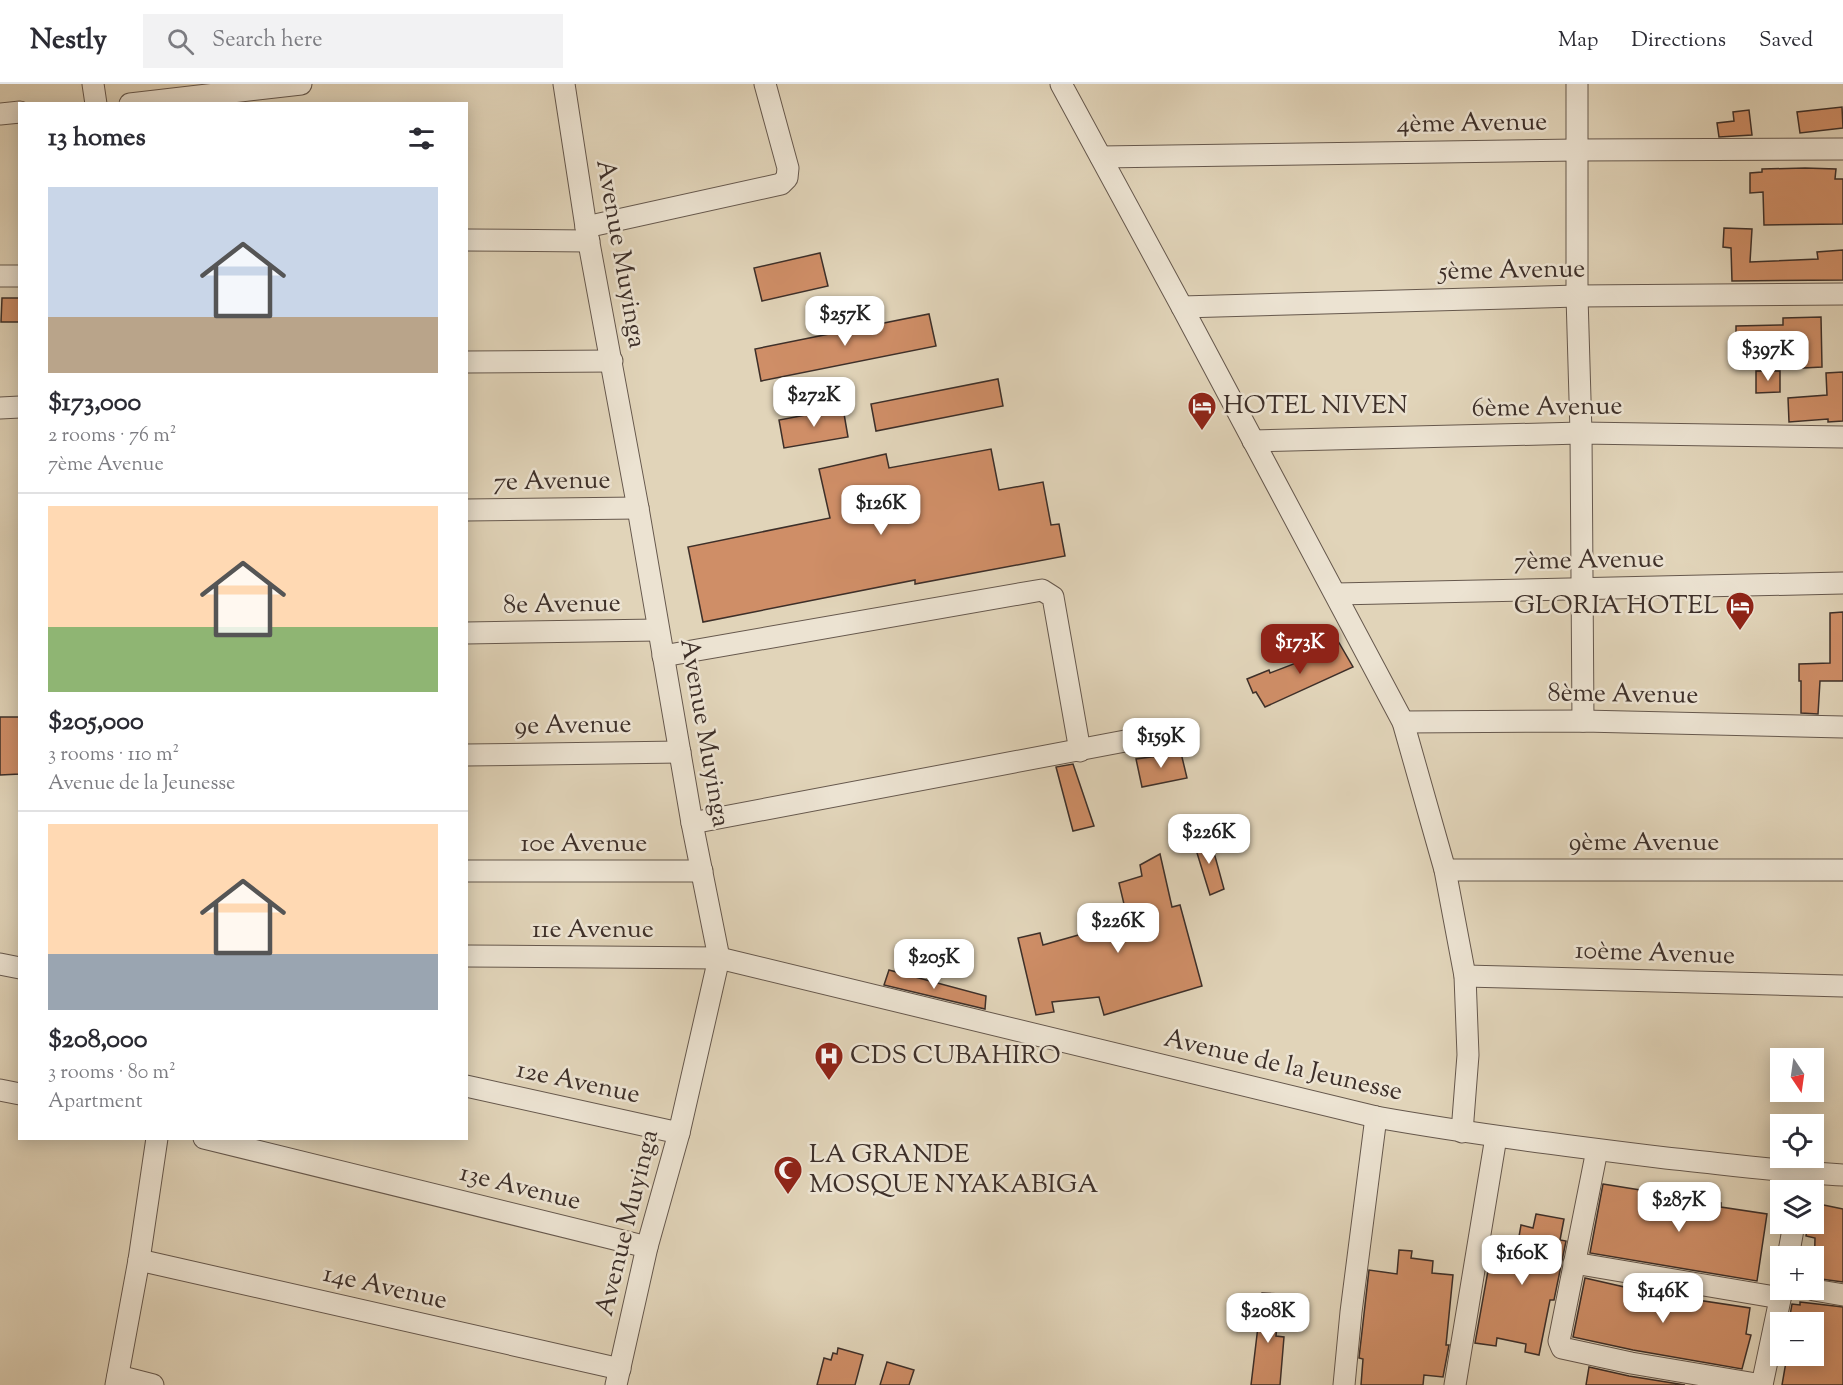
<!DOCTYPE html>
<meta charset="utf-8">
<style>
:root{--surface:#fff;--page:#f2f2f3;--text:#2b2b33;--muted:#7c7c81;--line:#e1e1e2;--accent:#8f2418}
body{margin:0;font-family:"Sorts Mill Goudy",serif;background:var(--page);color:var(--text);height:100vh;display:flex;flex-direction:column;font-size:22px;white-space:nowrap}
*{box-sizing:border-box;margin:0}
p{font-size:20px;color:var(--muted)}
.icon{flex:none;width:33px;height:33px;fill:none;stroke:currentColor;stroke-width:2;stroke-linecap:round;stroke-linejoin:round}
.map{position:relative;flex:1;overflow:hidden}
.drawer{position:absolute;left:18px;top:18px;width:450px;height:1038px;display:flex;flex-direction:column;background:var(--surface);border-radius:0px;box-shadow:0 3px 15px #0003}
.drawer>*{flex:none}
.needle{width:39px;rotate:167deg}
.buttons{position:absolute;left:1770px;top:964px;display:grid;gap:12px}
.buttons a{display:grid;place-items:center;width:54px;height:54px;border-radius:0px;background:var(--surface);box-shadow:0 3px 15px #0003;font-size:30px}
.price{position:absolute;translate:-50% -51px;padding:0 14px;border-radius:12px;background:#fff;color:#222;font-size:20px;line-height:39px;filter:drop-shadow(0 2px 3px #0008)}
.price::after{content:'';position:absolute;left:50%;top:36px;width:18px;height:14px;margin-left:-9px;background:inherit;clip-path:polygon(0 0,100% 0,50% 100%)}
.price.selected{background:var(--accent);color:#fff}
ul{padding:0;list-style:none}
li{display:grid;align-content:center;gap:12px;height:318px;padding:0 30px}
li+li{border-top:2px solid var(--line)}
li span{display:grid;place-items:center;height:186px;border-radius:0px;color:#555}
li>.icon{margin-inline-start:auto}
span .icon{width:108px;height:108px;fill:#fffc;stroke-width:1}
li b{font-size:26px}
h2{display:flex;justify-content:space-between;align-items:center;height:72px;padding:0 30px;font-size:26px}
header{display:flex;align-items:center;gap:36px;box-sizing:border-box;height:84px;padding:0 30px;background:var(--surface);border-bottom:2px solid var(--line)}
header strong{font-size:28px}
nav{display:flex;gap:33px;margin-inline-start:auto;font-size:21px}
.search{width:420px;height:54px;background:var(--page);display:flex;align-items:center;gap:15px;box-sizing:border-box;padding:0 21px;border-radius:0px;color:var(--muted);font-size:22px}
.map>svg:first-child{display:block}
.building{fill:#cf8e67;stroke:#3d2f29;stroke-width:1.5}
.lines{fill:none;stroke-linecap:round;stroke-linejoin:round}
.minor-casing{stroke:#66584d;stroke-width:23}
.minor{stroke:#ece3d2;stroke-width:21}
.labels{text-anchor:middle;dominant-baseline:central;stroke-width:5;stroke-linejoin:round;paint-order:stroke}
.street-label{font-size:26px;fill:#3d2f29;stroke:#ece3d2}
.poi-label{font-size:26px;fill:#3d2f29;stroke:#ece3d2;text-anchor:start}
</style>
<header>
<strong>Nestly</strong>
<div class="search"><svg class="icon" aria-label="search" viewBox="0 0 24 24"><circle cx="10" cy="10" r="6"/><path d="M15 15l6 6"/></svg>Search here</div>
<nav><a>Map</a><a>Directions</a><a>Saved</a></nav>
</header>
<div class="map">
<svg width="1843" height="1301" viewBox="0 0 1843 1301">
<rect width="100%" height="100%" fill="#e1d4b9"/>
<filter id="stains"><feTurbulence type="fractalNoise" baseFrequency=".00333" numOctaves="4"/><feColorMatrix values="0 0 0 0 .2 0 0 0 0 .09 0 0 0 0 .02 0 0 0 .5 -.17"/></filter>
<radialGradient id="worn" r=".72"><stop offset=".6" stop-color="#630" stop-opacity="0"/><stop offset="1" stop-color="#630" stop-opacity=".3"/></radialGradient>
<g class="building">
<path d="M 1842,23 L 1843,44 L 1800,49 L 1797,28 Z"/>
<path d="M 1749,26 L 1752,51 L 1719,53 L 1717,39 L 1734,37 L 1733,28 Z"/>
<path d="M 1805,84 L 1836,85 L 1835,95 L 1843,95 L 1843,140 L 1764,141 L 1763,108 L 1750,109 L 1750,89 L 1762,88 L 1762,85 Z"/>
<path d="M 1724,144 L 1752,145 L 1750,178 L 1818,175 L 1817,168 L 1843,166 L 1843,196 L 1732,197 L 1731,164 L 1723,163 Z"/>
<path d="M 820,169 L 828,202 L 762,217 L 754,184 Z"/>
<path d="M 2,214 L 20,214 L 20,238 L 1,238 Z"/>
<path d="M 929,230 L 936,262 L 761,297 L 755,265 Z"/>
<path d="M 1821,233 L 1822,283 L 1784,285 L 1783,262 L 1736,263 L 1736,242 L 1783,241 L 1783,234 Z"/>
<path d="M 1756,287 L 1780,287 L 1780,308 L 1756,309 Z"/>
<path d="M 1843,288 L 1843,337 L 1828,338 L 1828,335 L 1789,338 L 1788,314 L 1827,311 L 1826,289 Z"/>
<path d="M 998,295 L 1003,322 L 876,347 L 871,320 Z"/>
<path d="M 843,324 L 848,353 L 784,364 L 779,336 Z"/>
<path d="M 991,365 L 999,406 L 1043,398 L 1051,441 L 1059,440 L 1065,472 L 915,500 L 915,496 L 703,538 L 688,463 L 830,434 L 819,385 L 886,370 L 889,384 Z"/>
<path d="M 1843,528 L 1843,597 L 1820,597 L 1818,630 L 1801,629 L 1801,597 L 1799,597 L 1799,580 L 1830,579 L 1830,529 Z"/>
<path d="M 1338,557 L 1353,583 L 1265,623 L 1256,608 L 1253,609 L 1247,595 L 1269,586 L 1270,589 L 1325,568 L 1323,565 Z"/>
<path d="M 0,633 L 20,633 L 20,690 L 0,691 Z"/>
<path d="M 1181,669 L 1187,694 L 1142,703 L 1136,675 Z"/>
<path d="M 1073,680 L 1094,742 L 1073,747 L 1056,683 Z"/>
<path d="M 1210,754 L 1224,805 L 1210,811 L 1193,756 Z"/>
<path d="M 1160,770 L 1172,823 L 1180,821 L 1202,902 L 1104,931 L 1099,913 L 1052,918 L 1054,928 L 1036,931 L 1018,854 L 1040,849 L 1043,861 L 1128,837 L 1119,799 L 1142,792 L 1140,781 Z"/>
<path d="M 889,886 L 986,912 L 985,925 L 884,901 Z"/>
<path d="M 1603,1100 L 1721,1119 L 1721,1123 L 1767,1130 L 1757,1197 L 1590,1169 Z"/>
<path d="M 1814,1119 L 1843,1125 L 1843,1198 L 1814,1194 L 1815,1154 L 1806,1152 L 1808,1140 L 1814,1140 Z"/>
<path d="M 1536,1130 L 1564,1135 L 1560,1156 L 1566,1157 L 1554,1216 L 1550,1216 L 1539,1271 L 1525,1268 L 1526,1260 L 1497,1254 L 1496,1262 L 1475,1259 L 1493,1159 L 1517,1164 L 1521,1141 L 1533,1144 Z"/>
<path d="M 1399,1166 L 1412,1167 L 1411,1174 L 1433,1177 L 1432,1189 L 1453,1191 L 1446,1261 L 1449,1261 L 1443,1293 L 1424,1291 L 1423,1301 L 1361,1301 L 1363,1275 L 1359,1274 L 1369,1186 L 1397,1190 Z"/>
<path d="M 1585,1194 L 1629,1204 L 1630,1201 L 1651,1205 L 1651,1209 L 1750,1224 L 1746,1250 L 1751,1251 L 1742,1285 L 1633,1266 L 1573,1253 Z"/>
<path d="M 1262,1209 L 1280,1210 L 1276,1252 L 1284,1253 L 1280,1301 L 1251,1301 Z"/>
<path d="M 1800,1218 L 1843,1223 L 1843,1301 L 1782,1301 L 1787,1272 L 1814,1272 L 1814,1239 L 1789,1237 L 1792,1220 L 1800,1221 Z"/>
<path d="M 838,1264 L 863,1271 L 855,1301 L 817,1301 L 824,1274 L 831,1276 L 833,1269 L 837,1270 Z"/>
<path d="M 887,1278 L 914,1286 L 909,1301 L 880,1301 Z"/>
<path d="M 1589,1283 L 1629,1292 L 1685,1301 L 1586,1301 Z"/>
</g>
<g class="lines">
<g class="minor-casing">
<g id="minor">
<path d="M 93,0 L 96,20"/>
<path d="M 564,0 L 586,143 L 638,424 L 692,739 L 719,874 L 679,1049 L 647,1163 L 616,1301"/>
<path d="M 1061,0 L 1182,223 L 1403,638 L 1445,786 L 1465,892 L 1468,971 L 1462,1048"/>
<path d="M 1577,0 L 1577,212 L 1581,349 L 1583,637"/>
<path d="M 130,20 L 301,0"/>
<path d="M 0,30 L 20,28"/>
<path d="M 1101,73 L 1576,66 L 1843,65"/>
<path d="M 586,143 L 781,100 L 787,94 L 788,84 L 765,0"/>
<path d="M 466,156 L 589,157"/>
<path d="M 0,192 L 20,192"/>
<path d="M 1182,223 L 1577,212 L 1843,210"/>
<path d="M 466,278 L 612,277"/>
<path d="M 0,324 L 20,323"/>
<path d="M 1253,357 L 1581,349 L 1843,353"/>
<path d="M 466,426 L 638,424"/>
<path d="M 1336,510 L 1843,499"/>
<path d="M 466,549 L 658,546"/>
<path d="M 663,572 L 1042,506 L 1053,513 L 1080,667"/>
<path d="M 1403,638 L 1583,637 L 1843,643"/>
<path d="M 466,671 L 680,668"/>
<path d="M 692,739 L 1162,650"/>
<path d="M 1445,786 L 1843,786"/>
<path d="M 466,787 L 702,787"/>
<path d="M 466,872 L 719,874 L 1376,1033 C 1472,1050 1569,1062 1666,1074 C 1725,1080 1784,1088 1843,1091"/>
<path d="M 0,880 L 20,884"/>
<path d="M 1465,892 L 1843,902"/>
<path d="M 466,1002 L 679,1049"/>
<path d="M 0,1006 L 20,1010"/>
<path d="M 204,1054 L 647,1163"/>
<path d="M 1597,1066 L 1559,1257 L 1562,1264 L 1631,1279 L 1762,1301"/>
<path d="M 1799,1107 L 1802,1089"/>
<path d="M 1788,1173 L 1794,1140"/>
<path d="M 139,1176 L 620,1285"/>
<path d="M 1574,1179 L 1780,1214"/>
<path d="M 1814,1206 L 1843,1211"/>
<path d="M 118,1292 L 153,1301"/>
<path d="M 116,1301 L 139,1176 L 157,1054"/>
<path d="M 1344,1301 L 1351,1228 L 1376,1033"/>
<path d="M 1455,1301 L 1496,1053"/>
<path d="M 1762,1301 L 1782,1206"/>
</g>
</g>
<use href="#minor" class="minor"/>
</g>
<defs>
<g id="hotel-pin" transform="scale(1.5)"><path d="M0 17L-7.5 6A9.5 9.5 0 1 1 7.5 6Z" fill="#8f2418" stroke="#ece3d2"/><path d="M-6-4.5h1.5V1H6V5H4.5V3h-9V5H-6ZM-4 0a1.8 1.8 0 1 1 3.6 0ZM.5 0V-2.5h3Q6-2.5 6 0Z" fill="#fff"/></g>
<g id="hospital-pin" transform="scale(1.5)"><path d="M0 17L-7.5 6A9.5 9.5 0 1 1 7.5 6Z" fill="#8f2418" stroke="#ece3d2"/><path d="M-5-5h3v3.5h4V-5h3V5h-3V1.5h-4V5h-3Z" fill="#fff"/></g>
<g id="mosque-pin" transform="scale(1.5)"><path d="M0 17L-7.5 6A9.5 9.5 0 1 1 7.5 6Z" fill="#8f2418" stroke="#ece3d2"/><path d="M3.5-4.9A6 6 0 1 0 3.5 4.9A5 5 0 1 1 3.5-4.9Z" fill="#fff"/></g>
</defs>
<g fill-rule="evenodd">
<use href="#hotel-pin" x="1202" y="322"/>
<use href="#hotel-pin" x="1740" y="522"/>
<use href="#hospital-pin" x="829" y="972"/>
<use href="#mosque-pin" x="788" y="1086"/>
</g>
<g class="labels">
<g class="street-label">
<text transform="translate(1472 40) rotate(-1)">4ème Avenue</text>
<text transform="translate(620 170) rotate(80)">Avenue Muyinga</text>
<text transform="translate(1512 187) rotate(-1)">5ème Avenue</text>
<text transform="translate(1547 324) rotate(-1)">6ème Avenue</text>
<text transform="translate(552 398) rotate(-1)">7e Avenue</text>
<text transform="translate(1589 477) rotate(-1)">7ème Avenue</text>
<text transform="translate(562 521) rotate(-1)">8e Avenue</text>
<text transform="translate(1623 611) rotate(1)">8ème Avenue</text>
<text transform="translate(573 642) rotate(-1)">9e Avenue</text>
<text transform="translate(704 649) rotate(80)">Avenue Muyinga</text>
<text x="1644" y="759">9ème Avenue</text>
<text x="584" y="760">10e Avenue</text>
<text x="593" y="846">11e Avenue</text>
<text transform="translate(1655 870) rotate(2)">10ème Avenue</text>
<text transform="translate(1283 982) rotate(13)">Avenue de la Jeunesse</text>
<text transform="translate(578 999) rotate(12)">12e Avenue</text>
<text transform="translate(520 1104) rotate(14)">13e Avenue</text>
<text transform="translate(628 1139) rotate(-76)">Avenue Muyinga</text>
<text transform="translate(385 1204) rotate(13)">14e Avenue</text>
</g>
<g class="poi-label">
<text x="1223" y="322">HOTEL NIVEN</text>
<text x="1719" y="522" text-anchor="end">GLORIA HOTEL</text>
<text x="850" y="972">CDS CUBAHIRO</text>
<text x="809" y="1071">LA GRANDE<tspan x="809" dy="30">MOSQUE NYAKABIGA</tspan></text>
</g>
</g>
<rect width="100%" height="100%" filter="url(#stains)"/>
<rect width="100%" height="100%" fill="url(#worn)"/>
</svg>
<div class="buttons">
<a><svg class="needle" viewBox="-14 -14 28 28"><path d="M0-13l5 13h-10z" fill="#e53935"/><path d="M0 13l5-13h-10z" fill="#7c7c81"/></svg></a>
<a><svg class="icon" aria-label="locate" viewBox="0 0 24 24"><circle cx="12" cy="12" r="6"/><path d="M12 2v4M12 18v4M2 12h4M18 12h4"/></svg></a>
<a><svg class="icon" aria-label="layers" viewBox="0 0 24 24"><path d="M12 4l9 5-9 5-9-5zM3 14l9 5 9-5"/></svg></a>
<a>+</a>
<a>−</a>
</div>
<b class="price" style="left:845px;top:263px">$257K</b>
<b class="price" style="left:1768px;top:298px">$397K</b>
<b class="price" style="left:814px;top:344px">$272K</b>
<b class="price" style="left:881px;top:452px">$126K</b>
<b class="price selected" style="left:1300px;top:591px">$173K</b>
<b class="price" style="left:1161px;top:685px">$159K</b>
<b class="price" style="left:1209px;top:781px">$226K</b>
<b class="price" style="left:1118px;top:870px">$226K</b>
<b class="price" style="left:934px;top:906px">$205K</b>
<b class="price" style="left:1679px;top:1149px">$287K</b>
<b class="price" style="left:1522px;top:1202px">$160K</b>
<b class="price" style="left:1663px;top:1240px">$146K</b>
<b class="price" style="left:1268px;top:1260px">$208K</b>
<section class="drawer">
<h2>13 homes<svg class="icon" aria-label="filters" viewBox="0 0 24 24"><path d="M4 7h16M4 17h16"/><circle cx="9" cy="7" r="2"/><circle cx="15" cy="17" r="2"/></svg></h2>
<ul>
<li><span style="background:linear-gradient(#c9d6e8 70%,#b9a48a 0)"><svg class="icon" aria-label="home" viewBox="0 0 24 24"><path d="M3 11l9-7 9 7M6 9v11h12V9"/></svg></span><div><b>$173,000</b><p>2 rooms · 76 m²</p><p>7ème Avenue</p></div></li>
<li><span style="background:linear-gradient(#ffd9b3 65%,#8fb573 0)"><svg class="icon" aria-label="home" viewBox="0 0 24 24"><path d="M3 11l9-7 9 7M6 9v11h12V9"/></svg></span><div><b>$205,000</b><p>3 rooms · 110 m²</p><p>Avenue de la Jeunesse</p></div></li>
<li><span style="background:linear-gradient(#ffd9b3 70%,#9aa5b1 0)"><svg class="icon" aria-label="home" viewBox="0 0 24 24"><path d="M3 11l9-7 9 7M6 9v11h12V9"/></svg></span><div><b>$208,000</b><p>3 rooms · 80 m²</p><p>Apartment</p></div></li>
</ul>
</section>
</div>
